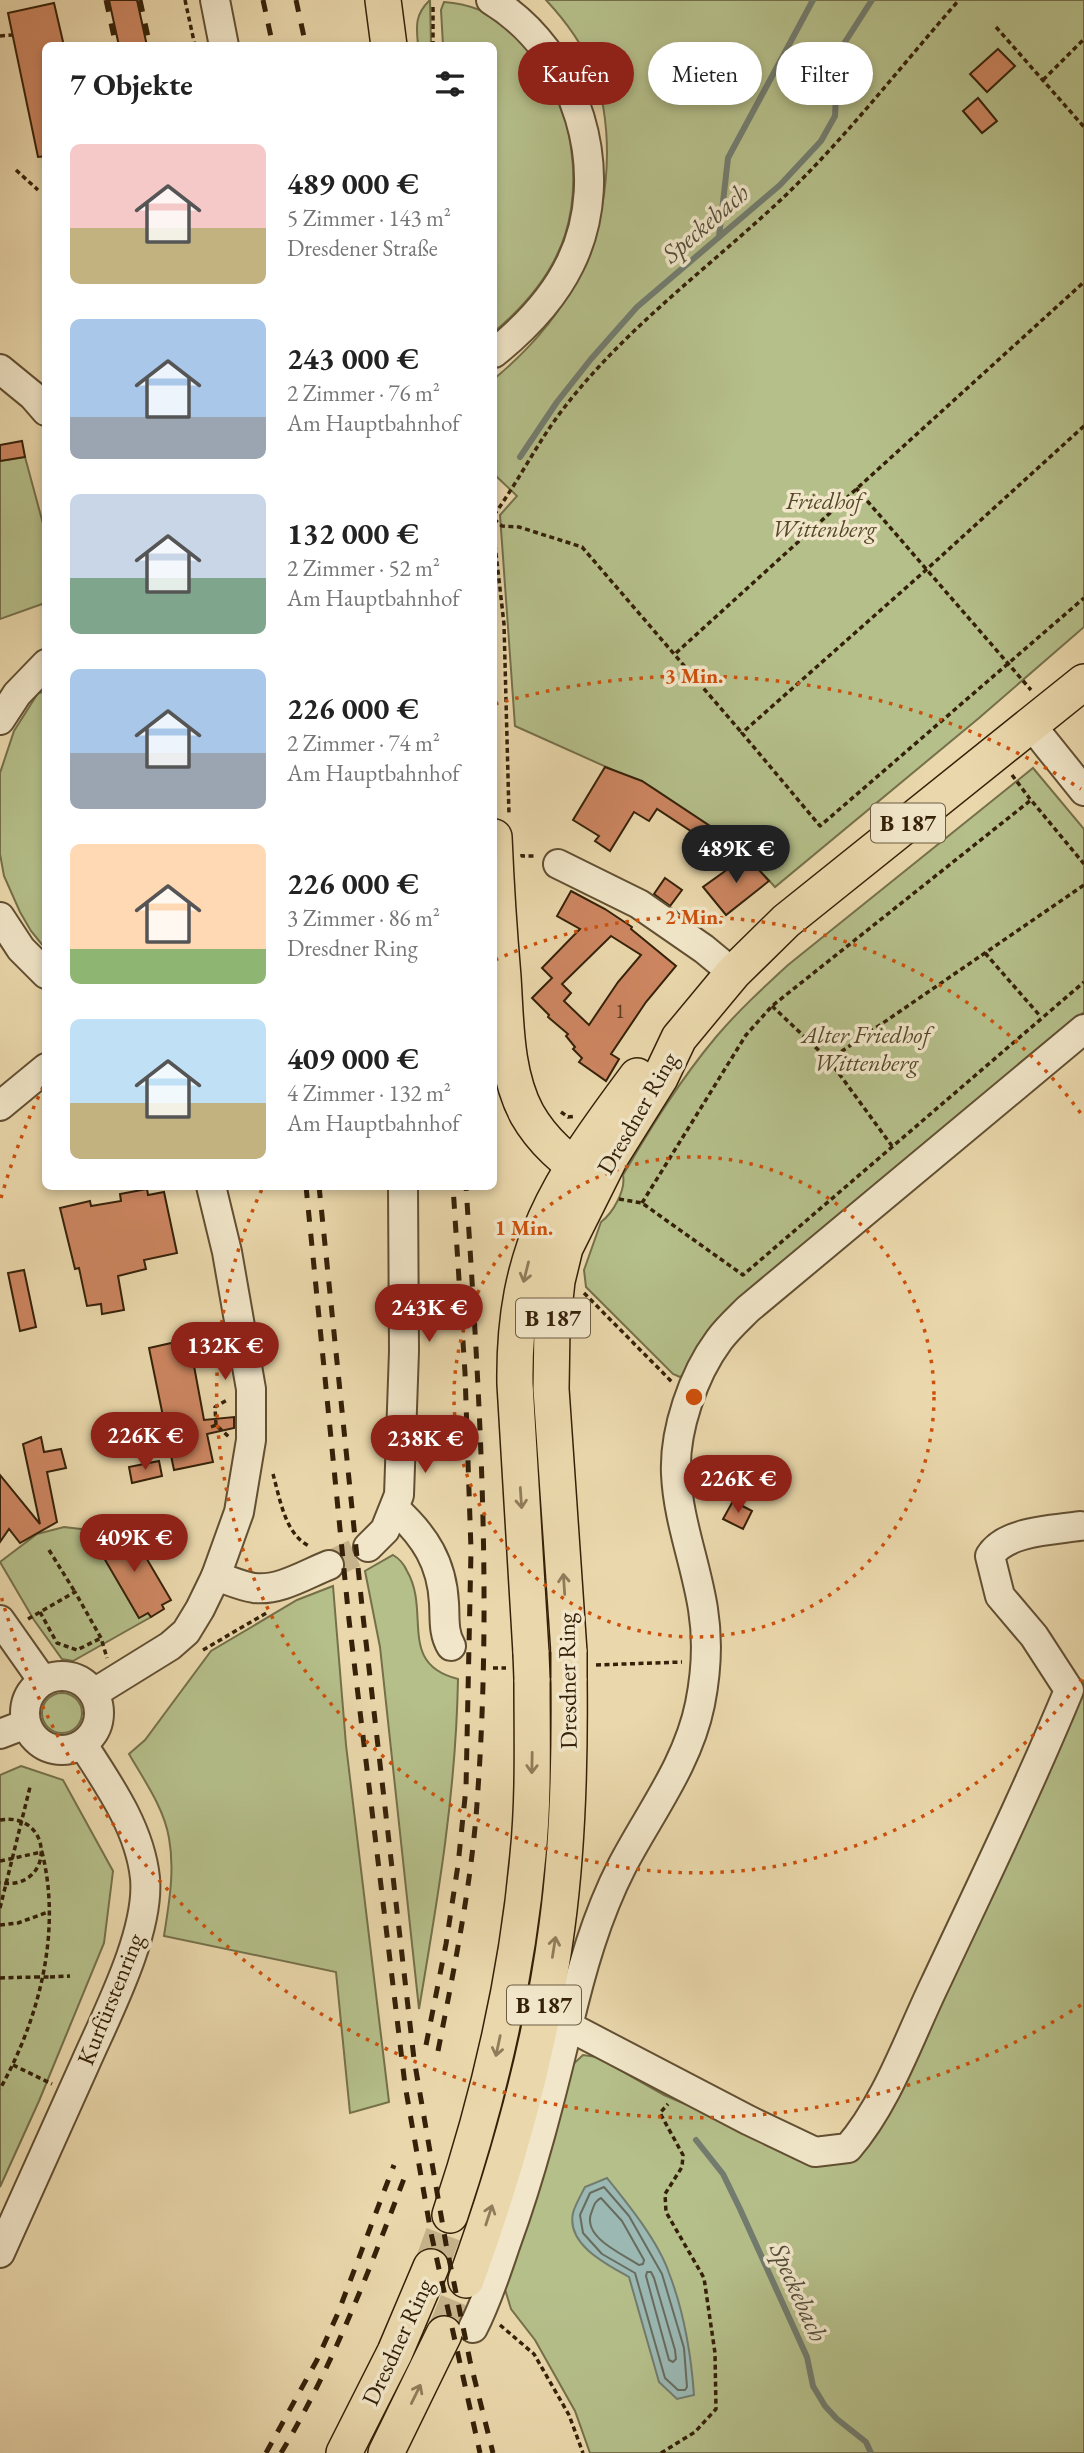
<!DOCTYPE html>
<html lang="de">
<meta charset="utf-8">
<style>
:root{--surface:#fff;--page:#f6f6f6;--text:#222;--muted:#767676;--accent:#8f2418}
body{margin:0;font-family:"EB Garamond",serif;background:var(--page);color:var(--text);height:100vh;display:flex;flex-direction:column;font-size:26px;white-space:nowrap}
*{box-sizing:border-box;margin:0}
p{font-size:23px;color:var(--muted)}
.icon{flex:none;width:38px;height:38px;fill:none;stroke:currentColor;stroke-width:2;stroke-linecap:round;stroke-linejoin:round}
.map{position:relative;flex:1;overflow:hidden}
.drawer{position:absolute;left:42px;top:42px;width:455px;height:1148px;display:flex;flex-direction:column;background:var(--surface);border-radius:10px;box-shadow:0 4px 10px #0003}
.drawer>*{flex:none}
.banner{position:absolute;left:518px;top:42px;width:460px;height:63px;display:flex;gap:14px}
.price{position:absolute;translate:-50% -60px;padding:0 16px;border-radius:24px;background:var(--accent);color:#fff;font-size:23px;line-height:46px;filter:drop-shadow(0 2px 4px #0008)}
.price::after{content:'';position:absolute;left:50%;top:42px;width:21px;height:16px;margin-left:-10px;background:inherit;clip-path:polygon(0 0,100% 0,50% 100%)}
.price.active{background:#222;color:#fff}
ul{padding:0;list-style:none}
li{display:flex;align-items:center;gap:21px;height:175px;padding:0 28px}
li span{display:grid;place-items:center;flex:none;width:196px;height:140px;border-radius:10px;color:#555}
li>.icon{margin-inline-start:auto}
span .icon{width:84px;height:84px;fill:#fffc;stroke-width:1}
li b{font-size:30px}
h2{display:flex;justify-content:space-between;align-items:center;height:84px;padding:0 28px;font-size:30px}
.tag{padding:0 24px;border-radius:32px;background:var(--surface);box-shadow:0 4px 10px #0003;font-size:24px;line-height:63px}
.tag.active{background:var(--accent);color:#fff}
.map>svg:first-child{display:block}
.green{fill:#b5bf8a;stroke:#75704a;stroke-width:2}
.water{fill:#9bb8b3;stroke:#727c6f;stroke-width:2}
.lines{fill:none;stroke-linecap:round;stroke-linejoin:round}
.shore{stroke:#686c5e;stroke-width:2}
.stream{stroke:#727c6f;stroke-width:6}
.building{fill:#cd8661;stroke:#352109;stroke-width:2;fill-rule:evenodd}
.minor-tunnel{stroke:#c6b38b;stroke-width:28;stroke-dasharray:28 14;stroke-linecap:butt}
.major-tunnel{stroke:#c6b38b;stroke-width:35;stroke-dasharray:35 18;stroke-linecap:butt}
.minor-casing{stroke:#624f32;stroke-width:32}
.major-casing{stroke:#352109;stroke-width:38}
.path{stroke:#352109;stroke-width:3.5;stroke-dasharray:5 3.5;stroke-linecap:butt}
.minor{stroke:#f1e6c9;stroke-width:28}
.major{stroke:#ead8ac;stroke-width:35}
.rail{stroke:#352109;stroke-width:5;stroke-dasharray:12 12;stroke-linecap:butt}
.major-bridge-casing{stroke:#352109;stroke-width:38;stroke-linecap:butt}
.path-bridge{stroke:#352109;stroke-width:3.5;stroke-dasharray:5 3.5;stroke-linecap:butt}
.major-bridge{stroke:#ead8ac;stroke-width:35}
.oneway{stroke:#907c5a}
.ring{fill:none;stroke:#cd510c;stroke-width:3.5;stroke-dasharray:3.5 7}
.labels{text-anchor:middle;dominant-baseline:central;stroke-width:7;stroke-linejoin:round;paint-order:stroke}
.number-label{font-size:21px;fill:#5b3a1f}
.shield{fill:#f1e6c9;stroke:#6d5c43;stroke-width:2}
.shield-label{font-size:23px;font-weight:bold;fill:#352109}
.park-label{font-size:24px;font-style:italic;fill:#554829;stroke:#f1e6c9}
.street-label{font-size:24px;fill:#352109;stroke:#f1e6c9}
.water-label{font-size:26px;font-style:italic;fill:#544e3c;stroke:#f1e6c9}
.centre{fill:#cd510c;stroke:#f1e6c9;stroke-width:3.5}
.ring-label{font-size:21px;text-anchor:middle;font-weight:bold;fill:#cd510c;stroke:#f1e6c9;stroke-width:7;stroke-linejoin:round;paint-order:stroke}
</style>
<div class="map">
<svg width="1084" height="2453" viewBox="0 0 1084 2453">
<rect width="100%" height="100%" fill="#ead8ac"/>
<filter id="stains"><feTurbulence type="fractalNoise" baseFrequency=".00286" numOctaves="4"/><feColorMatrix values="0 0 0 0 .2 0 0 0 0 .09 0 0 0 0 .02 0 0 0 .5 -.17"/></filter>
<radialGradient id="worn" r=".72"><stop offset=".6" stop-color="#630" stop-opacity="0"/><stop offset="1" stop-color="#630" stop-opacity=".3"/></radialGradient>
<g class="green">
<path d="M 430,0 L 431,45 L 418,45 C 416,26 415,14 430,0 Z"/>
<path d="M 546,0 L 1084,0 L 1084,627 L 979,718 L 775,887 L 733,841 L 651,787 L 515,726 L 500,515 L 517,496 L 496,476 L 494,465 L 494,379 C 566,319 606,249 607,154 C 607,89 590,47 546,0 Z"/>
<path d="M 444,2 C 549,9 593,147 565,235 C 552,275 525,306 494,332 L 494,46 L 443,45 L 441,10 Z"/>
<path d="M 25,457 L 45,531 L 45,603 L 0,619 L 0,461 Z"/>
<path d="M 45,692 L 46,945 L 44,947 L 31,931 L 20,912 L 4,876 L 0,854 L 0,773 L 14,731 L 38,693 Z"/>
<path d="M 1033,768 L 1084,829 L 1084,1012 L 739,1304 L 688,1371 L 680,1377 L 673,1374 L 586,1287 L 584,1270 L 601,1222 C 613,1213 626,1190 623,1175 C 651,1127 680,1080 716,1037 C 738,1011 763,988 788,965 Z"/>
<path d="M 64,1527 L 89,1530 L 139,1618 L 148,1613 L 151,1617 L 73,1661 L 62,1659 L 34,1620 L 0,1562 L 37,1534 Z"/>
<path d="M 393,1555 C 400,1559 404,1564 407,1571 C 431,1612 397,1664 458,1679 C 456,1793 438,1897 419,2009 L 380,1647 L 365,1571 Z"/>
<path d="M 333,1586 L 346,1745 L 389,2102 L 350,2113 L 336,1972 L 164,1936 C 169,1903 175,1871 169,1838 C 164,1808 144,1780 129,1754 L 145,1740 L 211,1651 L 297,1600 Z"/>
<path d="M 1084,1680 L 1084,2453 L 590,2453 L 575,2411 L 535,2340 L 511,2309 L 504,2286 L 570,2067 L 583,2055 L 597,2057 L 664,2095 L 742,2128 L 852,2156 L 1047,1766 Z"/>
<circle cx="62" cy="1713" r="20"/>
<path d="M 21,1766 L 63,1780 L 113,1871 L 104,1943 L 39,2101 L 0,2187 L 0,1775 Z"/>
</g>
<path class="water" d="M 607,2178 C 628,2204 658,2241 669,2273 C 684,2312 691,2353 694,2395 L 677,2399 L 659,2382 L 629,2277 C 608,2265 566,2245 573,2213 C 575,2205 581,2195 585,2187 Z"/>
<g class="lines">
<g class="shore">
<path d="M 604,2187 L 629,2216 L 662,2274 L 684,2348 L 687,2387 L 685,2390 L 678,2390 L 665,2378 L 635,2273 L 602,2254 L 583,2233 L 580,2215 L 590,2193 Z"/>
<path d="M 601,2198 L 622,2221 L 644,2260 L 643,2264 L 639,2265 C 623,2254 580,2237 592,2211 C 594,2205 595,2201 601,2198 Z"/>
<path d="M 647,2272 L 651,2272 L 654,2278 L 675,2350 L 676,2359 L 673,2362 L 669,2360 L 646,2276 Z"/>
</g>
<g class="stream">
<path d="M 719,237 L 728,158 L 813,0"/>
<path d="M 520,457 L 557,402 L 591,359 L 637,307 L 780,185 L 821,141 L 835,116 L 838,53 L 872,0"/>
<path d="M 696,2140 L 723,2174 L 740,2209 L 807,2357 L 813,2386 L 825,2406 L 837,2419 L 866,2442 L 871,2453"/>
</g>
</g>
<g class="building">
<path d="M 109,0 L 137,0 L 147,46 L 119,46 Z"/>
<path d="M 54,3 L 64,46 L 46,46 L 46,156 L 38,157 L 8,13 Z"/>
<path d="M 998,49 L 1015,66 L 987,92 L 970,74 Z"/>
<path d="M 978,98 L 997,121 L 982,133 L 963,111 Z"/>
<path d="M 22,441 L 25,457 L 0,461 L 0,445 Z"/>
<path d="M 605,767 L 642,781 L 743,848 L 735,860 L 657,809 L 649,821 L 634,812 L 610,851 L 595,841 L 599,836 L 573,820 Z"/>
<path d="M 746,856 L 769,881 L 726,915 L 703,887 Z"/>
<path d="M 665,878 L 682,890 L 670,906 L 654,894 Z"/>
<path d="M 571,891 L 605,909 L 632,927 L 631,929 L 676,966 L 646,1002 L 611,1054 L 619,1059 L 606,1081 L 579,1062 L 582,1058 L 573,1049 L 575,1047 L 566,1036 L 568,1034 L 548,1017 L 549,1015 L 532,998 L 552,978 L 542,968 L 580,929 L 557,916 ZM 611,936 L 641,955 L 618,982 L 589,1025 L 564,1001 L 571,993 L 562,984 Z"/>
<path d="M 147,1189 L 148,1195 L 164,1192 L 177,1253 L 144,1260 L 146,1269 L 118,1276 L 124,1310 L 102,1314 L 101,1304 L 87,1306 L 79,1268 L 75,1269 L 60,1208 L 90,1201 L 91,1206 L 121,1201 L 120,1194 Z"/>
<path d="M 24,1270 L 36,1327 L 20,1331 L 8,1273 Z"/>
<path d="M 189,1339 L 204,1420 L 234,1417 L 234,1428 L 207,1434 L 213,1462 L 174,1470 L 149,1348 Z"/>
<path d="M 41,1437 L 44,1452 L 61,1449 L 66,1468 L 47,1472 L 57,1522 L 20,1543 L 9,1529 L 0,1542 L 0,1475 L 40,1524 L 23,1444 Z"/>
<path d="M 159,1461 L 162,1476 L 132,1483 L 129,1467 Z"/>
<path d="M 733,1501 L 752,1511 L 743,1529 L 723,1519 Z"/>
<path d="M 128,1527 L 171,1600 L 162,1605 L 164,1609 L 151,1617 L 148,1613 L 139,1618 L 97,1546 Z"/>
</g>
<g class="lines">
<path class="minor-tunnel" d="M 329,1565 L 368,1547"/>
<g class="major-tunnel">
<path d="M 431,2267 L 450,2215"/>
<path d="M 444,2334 L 466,2280"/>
</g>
<g class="minor-casing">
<g id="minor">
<path d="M 215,0 L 224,46"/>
<path d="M 491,0 C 577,52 615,173 570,264 C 553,299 524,329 494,353"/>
<path d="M 0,369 L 33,396 L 46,411"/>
<path d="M 0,720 L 17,694 L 46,664"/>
<path d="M 1031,725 L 1084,791"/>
<path d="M 558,864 L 639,904 L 704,949 L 733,973"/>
<path d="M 0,917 L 21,949 L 46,974"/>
<path d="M 0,1106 L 46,1068"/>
<path d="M 395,1509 C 425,1536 442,1563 444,1603 C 445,1618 443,1633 451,1646"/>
<path d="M 1080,1526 C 1053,1530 1005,1531 990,1556 L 1000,1596 L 1034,1636 L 1069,1690 C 1028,1789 981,1886 935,1984 C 909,2038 887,2103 848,2148 L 815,2152 L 748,2120 L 568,2026 C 581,1971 596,1917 622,1866 C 649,1814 688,1764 700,1704 C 706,1674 708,1640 703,1609 C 696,1564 678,1520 676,1474 C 674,1431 693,1375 719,1340 C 727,1329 738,1319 748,1309 L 1084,1029"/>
<path d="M 368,1547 L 385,1530 L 399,1495 L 404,1351 L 403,1186"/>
<path d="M 216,1576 C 228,1580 241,1586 254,1588 C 280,1591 306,1574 329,1565"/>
<path d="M 0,1620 L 43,1681"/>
<circle cx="62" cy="1713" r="37"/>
<path d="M 94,1693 L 170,1646 L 186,1632 L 200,1609 L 216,1576 L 239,1512 L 251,1440 L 251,1389 L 227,1252 L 211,1186"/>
<path d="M 0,1734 L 26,1724"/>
<path d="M 0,2253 C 28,2190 57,2127 85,2064 C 107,2014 150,1932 145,1878 C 140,1829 109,1785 83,1745"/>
<path d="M 473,2328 C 487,2301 496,2272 506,2243 C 532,2172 550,2100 568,2026"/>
</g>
</g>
<g class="major-casing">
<g id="major">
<path d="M 383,0 L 389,46"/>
<path d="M 494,837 C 496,884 499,931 503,977 C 506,1022 505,1073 527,1114 C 543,1142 565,1160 591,1178"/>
<path d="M 569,1652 L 551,1389 L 552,1327 L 557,1281 L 565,1248 L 610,1158 L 660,1078 L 679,1038 L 733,973 L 786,921 L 1084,682"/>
<path d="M 531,1653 L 515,1384 C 513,1248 558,1182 637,1076"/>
<path d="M 450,2215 C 489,2098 517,1978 528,1855 C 534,1797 532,1737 532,1679"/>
<path d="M 466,2280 C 508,2165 541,2048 557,1926 C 568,1844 570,1761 569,1678"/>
<path d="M 344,2453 L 395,2352 L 431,2267"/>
<path d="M 386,2453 L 444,2334"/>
</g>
</g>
<g class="path">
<path d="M 185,0 L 195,46"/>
<path d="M 996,27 L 1084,127"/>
<path d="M 0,36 L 12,35"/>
<path d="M 433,46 L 433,5"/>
<path d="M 1043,80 L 1084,39"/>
<path d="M 16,170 L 38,190"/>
<path d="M 1084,426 L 926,570 L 742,733 L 820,826 L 1084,598"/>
<path d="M 856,488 L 1031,690"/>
<path d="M 494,515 C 520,479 539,439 567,404 C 630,324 712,265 786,195 C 848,135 902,65 959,0"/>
<path d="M 494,519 L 502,526 L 519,527 L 582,547 L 742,733"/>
<path d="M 494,536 L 504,624 L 509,815"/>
<path d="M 676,653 L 1084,282"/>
<path d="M 1012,775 L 1030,799"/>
<path d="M 522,854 L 522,856 L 537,856"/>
<path d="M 985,953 L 1041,1017"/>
<path d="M 772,1006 L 829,1060 L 1084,885"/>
<path d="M 829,1060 L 892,1146"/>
<path d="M 561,1112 L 568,1117 L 576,1116"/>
<path d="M 619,1199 L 642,1203 L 743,1275 L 1084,982"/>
<path d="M 642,1203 L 746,1035 L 772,1006 L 1031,800 L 1084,864"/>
<path d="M 584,1293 L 672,1382"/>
<path d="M 216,1425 L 215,1407 L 227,1400"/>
<path d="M 211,1427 L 216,1425 L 229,1437"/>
<path d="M 273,1474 C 280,1499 285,1534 309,1546"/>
<path d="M 49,1550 L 75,1592"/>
<path d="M 40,1612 L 57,1643 L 77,1650 L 101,1638"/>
<path d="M 28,1619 L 75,1592 L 101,1638 L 107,1658"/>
<path d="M 203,1650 L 268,1612"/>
<path d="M 596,1665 L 682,1662"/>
<path d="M 493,1668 L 506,1668"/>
<path d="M 0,1820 C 54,1811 56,1891 0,1883"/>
<path d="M 0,1861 L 42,1852 C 62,1932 39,2019 0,2089"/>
<path d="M 0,1908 L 30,1787"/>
<path d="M 0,1925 L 18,1923 L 48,1912"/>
<path d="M 50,1977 L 70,1976"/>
<path d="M 0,1978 L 35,1977"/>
<path d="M 13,2065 L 52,2084"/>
<path d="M 500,2325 L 534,2354 L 569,2415 L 583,2453"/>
<path d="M 661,2453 L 695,2432 L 716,2409 L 715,2353 L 704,2278 L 666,2212 L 665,2194 L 682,2167 L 683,2155 L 660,2113 L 668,2104"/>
</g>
<use href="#minor" class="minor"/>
<use href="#major" class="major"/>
<g class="rail">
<path d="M 106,0 L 116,46"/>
<path d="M 140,0 L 150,46"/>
<path d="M 263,0 L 273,46"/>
<path d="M 296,0 L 306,46"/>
<path d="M 306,1186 L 349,1620 L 405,2085 L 431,2233 L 480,2453"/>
<path d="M 319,1186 L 363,1616 L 414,2059 L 446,2244 L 470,2361 L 493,2453"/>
<path d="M 426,2045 L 446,1944 L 458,1865 L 466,1788 L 471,1550 L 465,1373 L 453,1186"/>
<path d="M 438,2051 C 455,1964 473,1877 478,1789 C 492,1588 479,1387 466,1186"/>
<path d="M 266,2453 L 317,2360 L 338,2313 L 394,2165"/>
<path d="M 281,2453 C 333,2366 369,2271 405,2176"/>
</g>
<g class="major-bridge-casing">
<g id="major-bridge">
<path d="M 569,1652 L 569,1678"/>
<path d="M 531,1653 L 532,1679"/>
</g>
</g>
<path class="path-bridge" d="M 35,1977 L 50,1977"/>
<use href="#major-bridge" class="major-bridge"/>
</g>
<defs><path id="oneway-shaft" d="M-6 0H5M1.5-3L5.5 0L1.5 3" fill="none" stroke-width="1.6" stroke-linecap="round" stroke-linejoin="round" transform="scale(1.75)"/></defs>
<g class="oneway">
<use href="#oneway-shaft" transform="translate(526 1272) rotate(104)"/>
<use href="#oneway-shaft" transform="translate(521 1498) rotate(86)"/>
<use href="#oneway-shaft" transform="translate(564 1584) rotate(-94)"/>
<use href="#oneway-shaft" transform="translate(532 1763) rotate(91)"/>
<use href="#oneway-shaft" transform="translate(554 1947) rotate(-81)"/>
<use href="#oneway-shaft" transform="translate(498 2046) rotate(102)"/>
<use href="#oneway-shaft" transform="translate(489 2215) rotate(-72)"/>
<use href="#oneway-shaft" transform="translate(416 2394) rotate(-64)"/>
</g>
<g class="ring">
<circle cx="694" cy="1397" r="240"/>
<path d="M1082 1679A480 480 0 0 1 263 1187M495 960A480 480 0 0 1 1082 1115"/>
<path d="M1081 2005A721 721 0 0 1 1 1596M1 1198A721 721 0 0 1 43 1087M495 704A721 721 0 0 1 1081 789"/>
</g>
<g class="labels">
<g class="number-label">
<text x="620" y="1010">1</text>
</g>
<g class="shield">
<rect x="871" y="803.5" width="74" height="39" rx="5"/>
<rect x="516" y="1298.5" width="74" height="39" rx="5"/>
<rect x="507" y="1985.5" width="74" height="39" rx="5"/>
</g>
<g class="shield-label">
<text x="908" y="823">B 187</text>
<text x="553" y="1318">B 187</text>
<text x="544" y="2005">B 187</text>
</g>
<g class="park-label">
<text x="824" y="500">Friedhof<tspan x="824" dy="28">Wittenberg</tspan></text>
<text x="866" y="1034">Alter Friedhof<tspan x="866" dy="28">Wittenberg</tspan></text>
</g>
<g class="street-label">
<text transform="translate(637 1113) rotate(-60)">Dresdner Ring</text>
<text transform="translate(567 1681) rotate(-91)">Dresdner Ring</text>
<text transform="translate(110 1999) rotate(-68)">Kurfürstenring</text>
<text transform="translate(397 2342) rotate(-65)">Dresdner Ring</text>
</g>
<g class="water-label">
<text transform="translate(705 223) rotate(-41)">Speckebach</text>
<text transform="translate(799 2292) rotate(66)">Speckebach</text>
</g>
</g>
<circle cx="694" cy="1397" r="10" class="centre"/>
<g class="ring-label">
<text x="694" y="683">3 Min.</text>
<text x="694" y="924">2 Min.</text>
<text x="524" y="1235">1 Min.</text>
</g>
<rect width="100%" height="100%" filter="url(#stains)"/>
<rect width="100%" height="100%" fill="url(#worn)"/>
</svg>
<b class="price active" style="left:736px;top:885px">489K €</b>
<b class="price" style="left:429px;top:1344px">243K €</b>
<b class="price" style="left:225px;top:1382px">132K €</b>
<b class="price" style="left:145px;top:1472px">226K €</b>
<b class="price" style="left:425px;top:1475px">238K €</b>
<b class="price" style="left:738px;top:1515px">226K €</b>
<b class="price" style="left:134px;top:1574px">409K €</b>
<div class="banner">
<a class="tag active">Kaufen</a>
<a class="tag">Mieten</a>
<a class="tag">Filter</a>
</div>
<section class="drawer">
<h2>7 Objekte<svg class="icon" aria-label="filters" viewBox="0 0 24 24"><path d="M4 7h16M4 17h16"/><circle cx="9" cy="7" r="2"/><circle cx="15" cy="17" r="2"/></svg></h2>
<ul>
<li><span style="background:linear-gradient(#f6c9c9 60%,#c2b280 0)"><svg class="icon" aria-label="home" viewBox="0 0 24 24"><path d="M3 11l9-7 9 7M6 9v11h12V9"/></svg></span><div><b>489 000 €</b><p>5 Zimmer · 143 m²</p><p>Dresdener Straße</p></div></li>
<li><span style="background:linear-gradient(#a9c7e8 70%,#9aa5b1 0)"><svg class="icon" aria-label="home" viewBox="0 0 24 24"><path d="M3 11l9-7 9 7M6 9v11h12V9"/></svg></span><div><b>243 000 €</b><p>2 Zimmer · 76 m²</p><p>Am Hauptbahnhof</p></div></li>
<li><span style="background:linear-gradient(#c9d6e8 60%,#7fa58c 0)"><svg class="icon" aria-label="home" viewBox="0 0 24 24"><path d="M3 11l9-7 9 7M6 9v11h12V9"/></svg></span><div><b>132 000 €</b><p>2 Zimmer · 52 m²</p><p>Am Hauptbahnhof</p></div></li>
<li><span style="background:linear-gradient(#a9c7e8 60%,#9aa5b1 0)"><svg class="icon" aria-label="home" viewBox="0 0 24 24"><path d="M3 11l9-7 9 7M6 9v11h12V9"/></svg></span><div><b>226 000 €</b><p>2 Zimmer · 74 m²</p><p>Am Hauptbahnhof</p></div></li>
<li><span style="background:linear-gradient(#ffd9b3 75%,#8fb573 0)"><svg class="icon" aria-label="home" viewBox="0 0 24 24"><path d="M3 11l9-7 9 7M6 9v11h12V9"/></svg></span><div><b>226 000 €</b><p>3 Zimmer · 86 m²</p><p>Dresdner Ring</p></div></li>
<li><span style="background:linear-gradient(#bfe0f5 60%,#c2b280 0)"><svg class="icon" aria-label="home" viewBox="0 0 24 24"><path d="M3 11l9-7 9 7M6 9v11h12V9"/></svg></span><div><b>409 000 €</b><p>4 Zimmer · 132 m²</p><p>Am Hauptbahnhof</p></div></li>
</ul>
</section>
</div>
